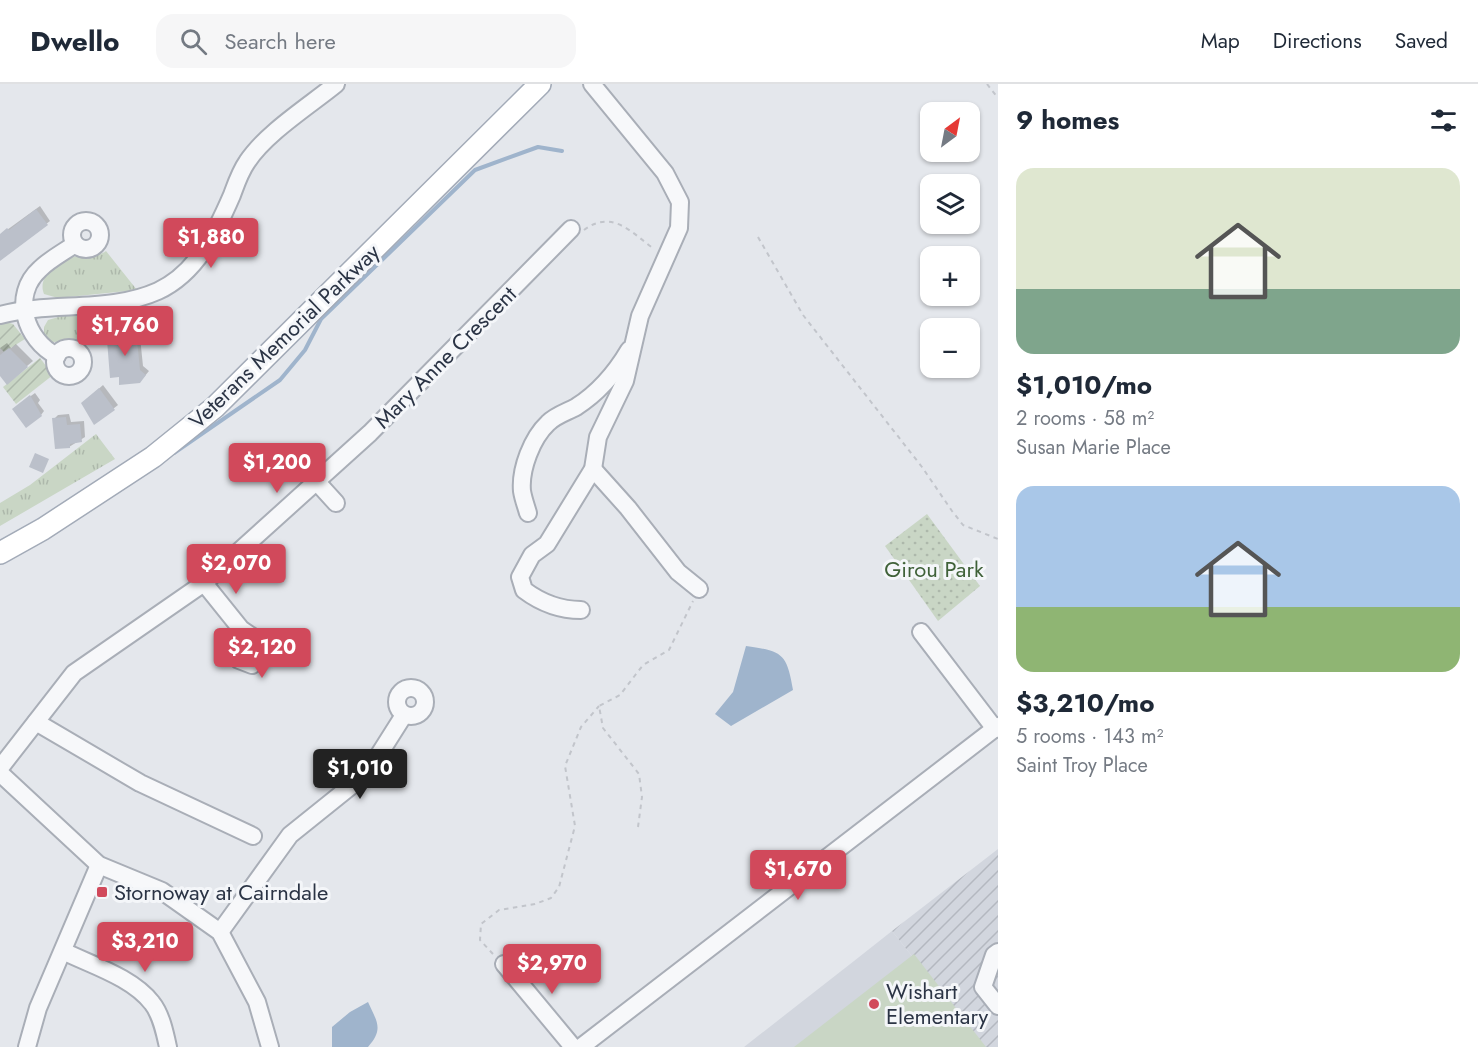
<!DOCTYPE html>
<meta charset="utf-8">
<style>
:root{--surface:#fff;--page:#f6f6f7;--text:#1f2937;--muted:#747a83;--line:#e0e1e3;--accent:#d1495b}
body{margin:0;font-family:Jost,sans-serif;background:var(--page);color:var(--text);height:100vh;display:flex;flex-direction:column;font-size:22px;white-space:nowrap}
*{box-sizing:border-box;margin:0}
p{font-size:20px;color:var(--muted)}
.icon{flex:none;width:33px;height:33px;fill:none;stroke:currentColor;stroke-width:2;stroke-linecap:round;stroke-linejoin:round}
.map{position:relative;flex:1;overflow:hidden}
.panel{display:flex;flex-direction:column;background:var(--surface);width:480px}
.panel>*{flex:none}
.needle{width:39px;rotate:32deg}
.buttons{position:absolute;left:920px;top:18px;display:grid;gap:12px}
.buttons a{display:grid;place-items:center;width:60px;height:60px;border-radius:12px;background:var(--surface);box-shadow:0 2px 4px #0004;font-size:30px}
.price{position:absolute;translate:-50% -51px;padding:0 14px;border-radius:6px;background:var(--accent);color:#fff;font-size:20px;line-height:39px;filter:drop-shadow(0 2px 3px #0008)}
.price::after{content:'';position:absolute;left:50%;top:36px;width:18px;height:14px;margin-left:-9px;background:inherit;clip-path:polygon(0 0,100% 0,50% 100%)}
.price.selected{background:#222;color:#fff}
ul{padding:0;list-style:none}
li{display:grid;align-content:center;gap:12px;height:318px;padding:0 18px}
li span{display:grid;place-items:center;height:186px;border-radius:18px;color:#555}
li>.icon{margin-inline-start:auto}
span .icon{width:108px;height:108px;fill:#fffc;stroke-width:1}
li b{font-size:26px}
h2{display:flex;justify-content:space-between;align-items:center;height:72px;padding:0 18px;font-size:26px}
header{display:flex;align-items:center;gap:36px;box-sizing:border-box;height:84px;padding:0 30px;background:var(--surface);border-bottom:2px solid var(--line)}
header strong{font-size:28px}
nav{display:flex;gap:33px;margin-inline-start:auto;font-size:21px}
.search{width:420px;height:54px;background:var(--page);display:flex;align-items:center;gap:15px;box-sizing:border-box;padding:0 21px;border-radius:18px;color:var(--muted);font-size:22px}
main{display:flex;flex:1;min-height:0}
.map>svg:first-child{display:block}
.built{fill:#d2d6de}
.industrial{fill:url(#industrial-furrows)}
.grass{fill:url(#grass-tufts)}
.park{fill:url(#park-dots)}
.garden{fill:url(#garden-furrows)}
.pitch{fill:#c9d6c5}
.water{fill:#9fb4cc}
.shadow{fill:#0003}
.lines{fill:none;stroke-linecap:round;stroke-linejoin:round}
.stream{stroke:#9fb4cc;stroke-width:4}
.building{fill:#bbc0ca}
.minor-casing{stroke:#a9aeb7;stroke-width:20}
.major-casing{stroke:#a3abb8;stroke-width:24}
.path{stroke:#c2c5cb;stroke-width:2;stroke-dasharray:4.5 4.5;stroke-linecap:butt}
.minor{stroke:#f7f8fa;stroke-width:16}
.major{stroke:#fff;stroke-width:21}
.poi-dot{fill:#d1495b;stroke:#f4f6f9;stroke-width:2}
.labels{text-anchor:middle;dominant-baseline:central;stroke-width:6;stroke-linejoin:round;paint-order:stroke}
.street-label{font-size:22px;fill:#2b3445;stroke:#f4f6f9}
.park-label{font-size:22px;fill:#3f6138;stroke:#f4f6f9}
.poi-label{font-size:22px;fill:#2b3445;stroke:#f4f6f9;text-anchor:start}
</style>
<header>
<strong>Dwello</strong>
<div class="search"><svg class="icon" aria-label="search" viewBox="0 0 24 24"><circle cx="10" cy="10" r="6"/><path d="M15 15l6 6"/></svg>Search here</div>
<nav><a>Map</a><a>Directions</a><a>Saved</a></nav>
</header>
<main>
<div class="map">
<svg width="998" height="963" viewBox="0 0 998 963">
<defs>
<pattern id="industrial-furrows" width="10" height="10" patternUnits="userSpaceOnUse" patternTransform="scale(1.5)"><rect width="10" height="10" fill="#d2d6de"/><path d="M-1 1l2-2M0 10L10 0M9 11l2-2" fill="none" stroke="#b4b8c0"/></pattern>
<pattern id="grass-tufts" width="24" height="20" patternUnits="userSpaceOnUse" patternTransform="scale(1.5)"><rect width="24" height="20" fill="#c9d6c5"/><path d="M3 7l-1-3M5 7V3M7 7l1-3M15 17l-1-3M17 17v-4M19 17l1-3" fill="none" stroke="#adb8ab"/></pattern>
<pattern id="park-dots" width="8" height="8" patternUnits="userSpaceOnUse" patternTransform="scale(1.5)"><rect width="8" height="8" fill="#c9d6c5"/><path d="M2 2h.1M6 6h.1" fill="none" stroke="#adb8ab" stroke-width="1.8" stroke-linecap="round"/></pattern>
<pattern id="garden-furrows" width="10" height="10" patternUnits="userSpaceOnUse" patternTransform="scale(1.5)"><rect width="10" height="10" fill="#c9d6c5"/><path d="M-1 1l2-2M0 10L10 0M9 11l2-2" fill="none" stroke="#adb8ab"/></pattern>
</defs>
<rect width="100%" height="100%" fill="#e4e7ec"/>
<path class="built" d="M 892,847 L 984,963 L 744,963 L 854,877 Z"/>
<path class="industrial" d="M 998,765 L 998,963 L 984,963 L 892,847 Z"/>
<g class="grass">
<path d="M 106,167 L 137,206 L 58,214 L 44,210 C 36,191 62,175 78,172 C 89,169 97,174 106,167 Z"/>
<path d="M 120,225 L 122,236 L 100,238 L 85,257 L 52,258 L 44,250 L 44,243 L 48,236 L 62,232 L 62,229 Z"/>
<path d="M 96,350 L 115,375 L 0,442 L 0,419 L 30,401 Z"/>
</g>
<path class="park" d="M 927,430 L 980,502 L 938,537 L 885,462 Z"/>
<g class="garden">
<path d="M 122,236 L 122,246 L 113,245 L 103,253 L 89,255 L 100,238 Z"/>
<path d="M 6,238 L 13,240 L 25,255 L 4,268 L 0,264 L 0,240 Z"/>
<path d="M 40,274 L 53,291 L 16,320 L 3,303 Z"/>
</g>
<path class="pitch" d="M 914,870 L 986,963 L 794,963 Z"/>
<g class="water">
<path d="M 746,562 C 782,567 787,569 793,606 L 731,642 L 715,630 L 733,608 Z"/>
<path d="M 368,918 C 377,938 384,945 368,963 L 332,963 L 332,943 L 350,928 Z"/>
</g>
<g class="shadow">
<path d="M 40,122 L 50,137 L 0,176 L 0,151 Z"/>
<path d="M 122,242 L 139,243 L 143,282 L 149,287 L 144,293 L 120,291 L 108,257 Z"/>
<path d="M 7,259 L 11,264 L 16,260 L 33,277 L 27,282 L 0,291 L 0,264 Z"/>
<path d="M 103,301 L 118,321 L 95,339 L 86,316 Z"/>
<path d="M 35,309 L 40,316 L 38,319 L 44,327 L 41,331 L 17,322 Z"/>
<path d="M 69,330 L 71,338 L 84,337 L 85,353 L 69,363 L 54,335 L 58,331 Z"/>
</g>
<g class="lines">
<path class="stream" d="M 174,369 L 280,296 L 305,266 L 321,235 L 475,86 L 538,63 L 562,67"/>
</g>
<g class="building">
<path d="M 36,125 L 48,141 L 0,177 L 0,150 L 7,144 L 9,146 Z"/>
<path d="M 130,244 L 131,247 L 136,246 L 140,286 L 146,291 L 140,299 L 119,301 L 119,293 L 110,294 L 107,256 L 117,245 Z"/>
<path d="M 9,264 L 28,283 L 7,301 L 0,292 L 0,271 Z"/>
<path d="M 99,304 L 115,326 L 94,341 L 81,319 Z"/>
<path d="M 30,311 L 42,332 L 26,344 L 12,325 Z"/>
<path d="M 66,333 L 67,341 L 80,340 L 82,358 L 70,360 L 70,364 L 55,365 L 52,334 Z"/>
<path d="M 35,369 L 49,375 L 43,389 L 29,383 Z"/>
</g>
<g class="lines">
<g class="minor-casing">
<g id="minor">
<circle cx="86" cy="151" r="14"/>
<path d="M 0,231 C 51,217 109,229 158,207 C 197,189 216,148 232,111 C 236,100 240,88 247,78 C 266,49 309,22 336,0"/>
<circle cx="69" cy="278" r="14"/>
<path d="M 57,272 C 25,256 11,211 40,185 C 50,175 64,168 75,160"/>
<path d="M 593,385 L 628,424 L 678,488 L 699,505"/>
<path d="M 316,397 L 336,419"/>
<path d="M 528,429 C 526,422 523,414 522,407 C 520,385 532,354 548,339 C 556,331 567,328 576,323 C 598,309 616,288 629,266"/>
<path d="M 204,499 L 241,545 L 260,558 L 263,572 L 252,581 L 239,576 L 236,558 L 241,545"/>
<path d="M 581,526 C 560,526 540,518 524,506 L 520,493 L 532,471 L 547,460 L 593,385 L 598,353 L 625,297 L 640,232 L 679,144 L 680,118 L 665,89 L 592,0"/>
<path d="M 921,548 L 995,645"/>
<circle cx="411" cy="618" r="14"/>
<path d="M 36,638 L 140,699 L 253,752"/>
<path d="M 0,684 L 74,589 L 204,499 L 370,349 L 571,145"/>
<path d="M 0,689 L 99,781 L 162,807 L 220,848 L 257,918 L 270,963"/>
<path d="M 220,848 L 290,751 L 361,694 L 373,680 L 404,631"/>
<path d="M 63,867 C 91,881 132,893 152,919 C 161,930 165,949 168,963"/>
<path d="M 998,868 L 994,871 L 983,903 L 998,922"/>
<path d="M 504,880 L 573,963"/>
<path d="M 27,963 L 38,924 L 99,781"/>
<path d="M 581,963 L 998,642"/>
</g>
</g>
<g class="major-casing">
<path id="major" d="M 0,469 L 43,445 L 153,373 L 215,323 L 540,0"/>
</g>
<g class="path">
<path d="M 987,0 L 998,14"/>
<path d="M 584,146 C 612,125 631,148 654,165"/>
<path d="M 758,153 L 803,231 L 922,383 L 952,427 L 963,441 L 998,455"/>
<path d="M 638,743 L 642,713 L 639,690 L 603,644 L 599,622 L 620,611 L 643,581 L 669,566 L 693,517"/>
<path d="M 493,870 L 480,856 L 481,840 L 499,826 L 535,820 L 551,814 L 559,803 L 575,742 L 565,682 L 581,643 L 599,622"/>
</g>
<use href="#minor" class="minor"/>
<use href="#major" class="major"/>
</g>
<g class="poi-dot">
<rect x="96" y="802" width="12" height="12" rx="3"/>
<circle cx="874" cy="920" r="6"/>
</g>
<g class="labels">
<g class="street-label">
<text transform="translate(284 252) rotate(-44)">Veterans Memorial Parkway</text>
<text transform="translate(445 273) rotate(-45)">Mary Anne Crescent</text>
</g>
<g class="park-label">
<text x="934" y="485">Girou Park</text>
</g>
<g class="poi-label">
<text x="114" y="808">Stornoway at Cairndale</text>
<text x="886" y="907">Wishart<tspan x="886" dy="25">Elementary</tspan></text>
</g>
</g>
</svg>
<div class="buttons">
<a><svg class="needle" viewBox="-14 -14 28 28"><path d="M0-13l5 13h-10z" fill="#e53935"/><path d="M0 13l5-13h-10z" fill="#747a83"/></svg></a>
<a><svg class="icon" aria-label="layers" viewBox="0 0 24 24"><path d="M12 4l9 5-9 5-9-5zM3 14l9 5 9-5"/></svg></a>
<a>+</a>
<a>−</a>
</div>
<b class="price" style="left:211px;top:185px">$1,880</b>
<b class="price" style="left:125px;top:273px">$1,760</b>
<b class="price" style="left:277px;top:410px">$1,200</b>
<b class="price" style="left:236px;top:511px">$2,070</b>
<b class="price" style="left:262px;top:595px">$2,120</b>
<b class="price selected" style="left:360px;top:716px">$1,010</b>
<b class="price" style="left:798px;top:817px">$1,670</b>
<b class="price" style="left:145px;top:889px">$3,210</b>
<b class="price" style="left:552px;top:911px">$2,970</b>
</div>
<section class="panel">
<h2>9 homes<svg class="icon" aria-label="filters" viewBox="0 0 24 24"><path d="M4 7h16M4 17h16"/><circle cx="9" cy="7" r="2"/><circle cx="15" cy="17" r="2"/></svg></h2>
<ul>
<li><span style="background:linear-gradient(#dfe7d0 65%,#7fa58c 0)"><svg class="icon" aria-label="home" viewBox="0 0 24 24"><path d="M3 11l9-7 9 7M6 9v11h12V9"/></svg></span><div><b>$1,010/mo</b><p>2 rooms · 58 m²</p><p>Susan Marie Place</p></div></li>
<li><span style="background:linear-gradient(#a9c7e8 65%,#8fb573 0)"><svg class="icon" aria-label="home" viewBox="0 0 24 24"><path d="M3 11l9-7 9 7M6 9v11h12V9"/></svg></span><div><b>$3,210/mo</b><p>5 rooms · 143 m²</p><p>Saint Troy Place</p></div></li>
</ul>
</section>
</main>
